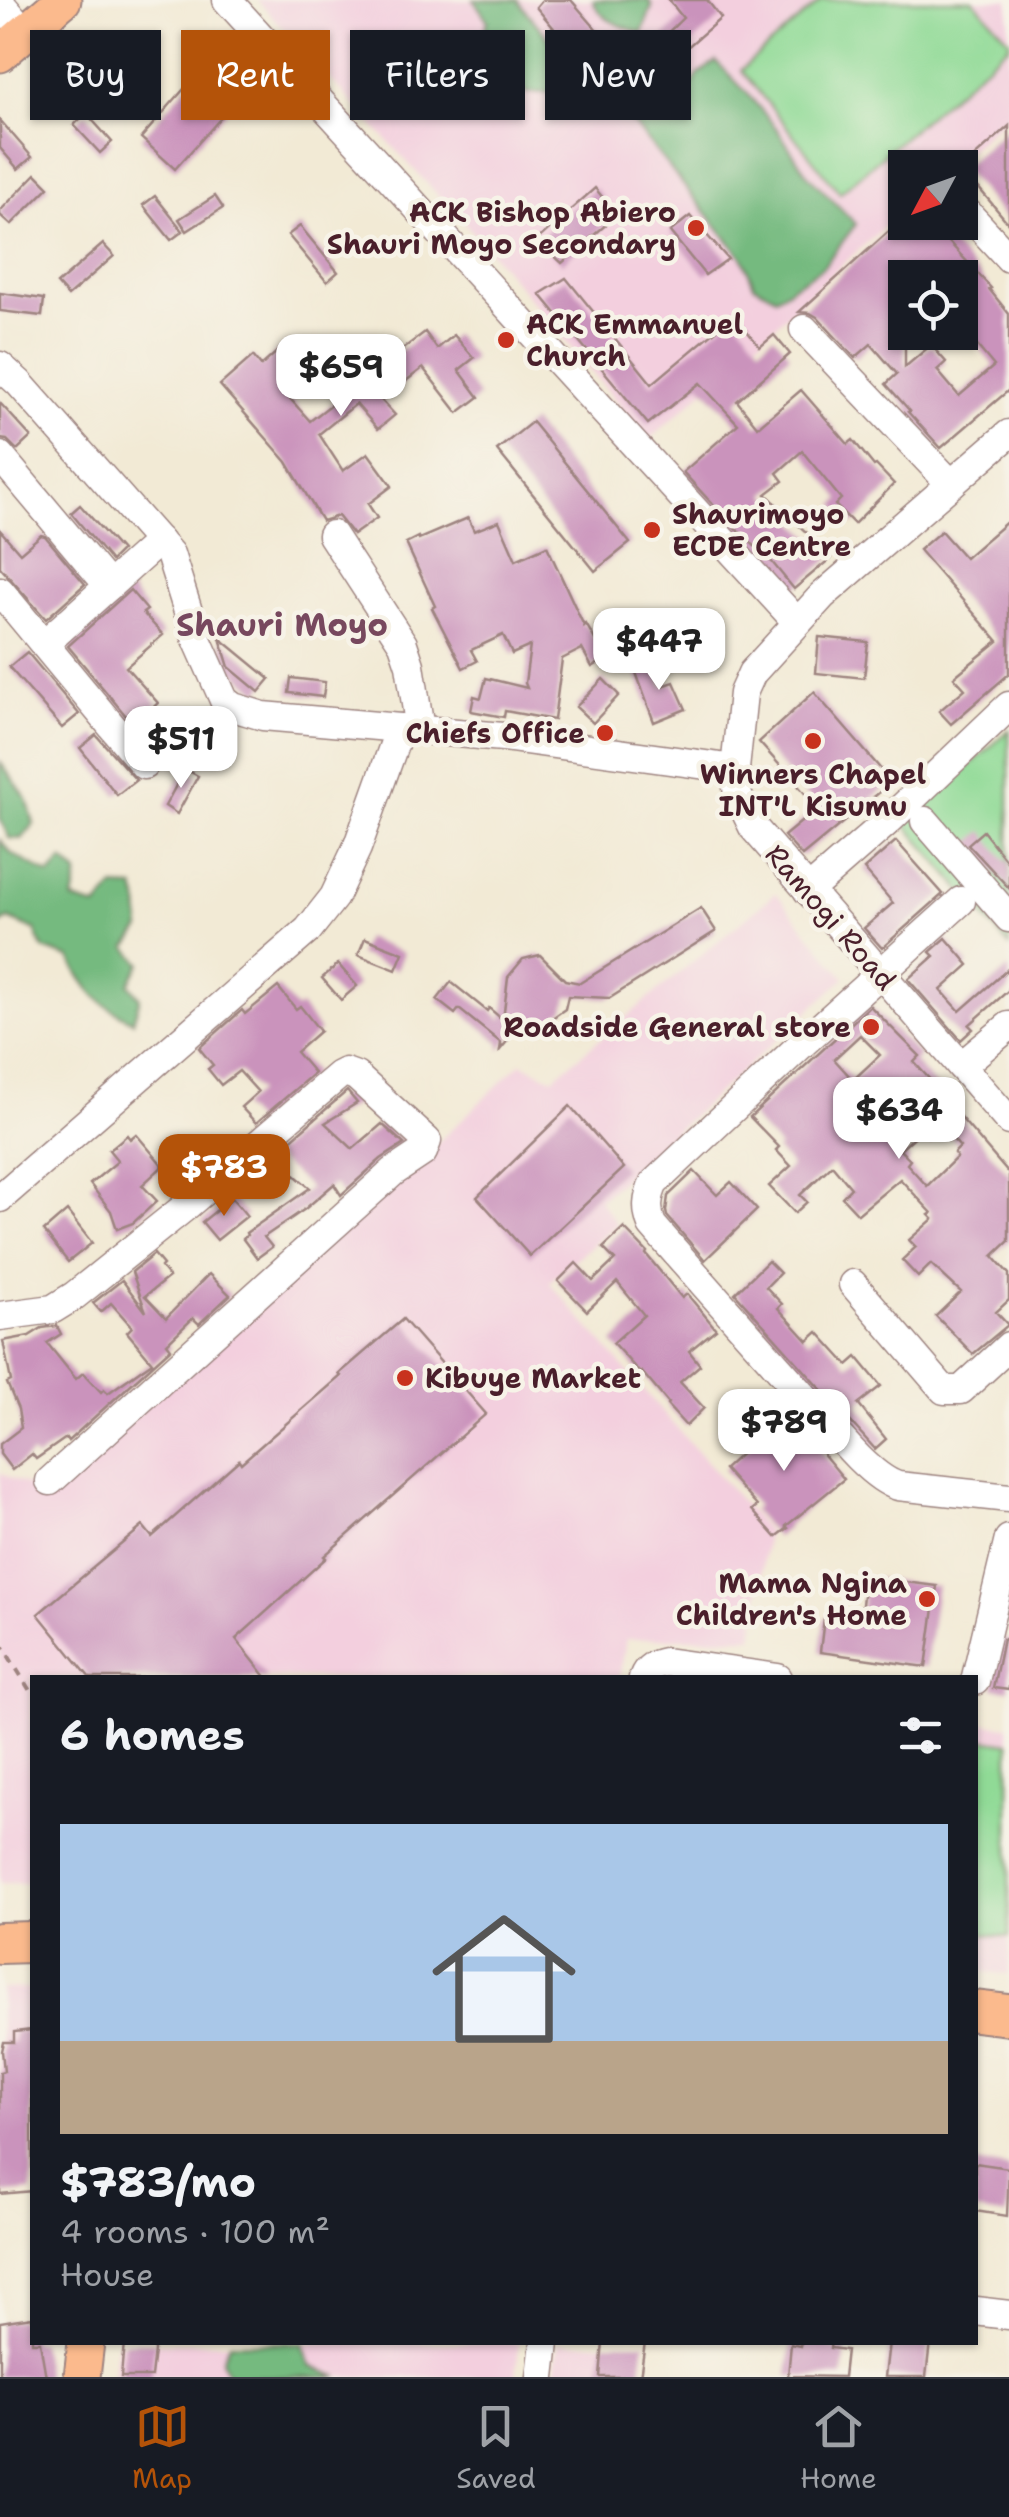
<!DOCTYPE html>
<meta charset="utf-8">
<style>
:root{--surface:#171b24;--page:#242831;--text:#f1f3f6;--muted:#9ea1a6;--line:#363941;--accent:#b45309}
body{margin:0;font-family:"Shantell Sans",sans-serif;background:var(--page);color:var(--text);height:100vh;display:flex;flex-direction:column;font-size:38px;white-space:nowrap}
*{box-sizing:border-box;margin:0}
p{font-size:32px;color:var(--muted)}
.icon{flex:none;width:55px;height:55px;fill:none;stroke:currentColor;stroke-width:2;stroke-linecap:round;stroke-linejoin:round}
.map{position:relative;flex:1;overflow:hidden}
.details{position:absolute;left:30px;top:1675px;width:948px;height:670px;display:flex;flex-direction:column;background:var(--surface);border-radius:0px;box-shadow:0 2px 8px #0004}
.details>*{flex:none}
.hud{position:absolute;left:30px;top:30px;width:950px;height:90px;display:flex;gap:20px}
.needle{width:65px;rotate:229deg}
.controls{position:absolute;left:888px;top:150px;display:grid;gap:20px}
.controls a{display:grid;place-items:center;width:90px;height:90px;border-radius:0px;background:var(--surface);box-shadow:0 2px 8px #0004;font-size:50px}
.price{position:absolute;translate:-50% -85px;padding:0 22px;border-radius:20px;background:#fff;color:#222;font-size:32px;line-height:65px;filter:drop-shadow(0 2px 5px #0008)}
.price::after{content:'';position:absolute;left:50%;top:60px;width:30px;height:22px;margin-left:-15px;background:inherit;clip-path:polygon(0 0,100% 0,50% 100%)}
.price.active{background:var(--accent);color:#fff}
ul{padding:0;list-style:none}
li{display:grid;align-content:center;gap:20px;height:530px;padding:0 30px}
li span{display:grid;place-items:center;height:310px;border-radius:0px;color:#555}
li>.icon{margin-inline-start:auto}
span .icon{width:180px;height:180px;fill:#fffc;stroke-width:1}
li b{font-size:42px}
h2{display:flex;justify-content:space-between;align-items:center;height:120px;padding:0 30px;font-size:42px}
.chip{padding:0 35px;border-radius:0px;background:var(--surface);box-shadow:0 2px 8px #0004;font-size:35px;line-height:90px}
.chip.active{background:var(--accent);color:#fff}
.dock{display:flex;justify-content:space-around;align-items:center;height:140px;border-top:2px solid var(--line);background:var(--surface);font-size:28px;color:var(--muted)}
.dock a{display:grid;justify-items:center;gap:5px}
.dock .active{color:var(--accent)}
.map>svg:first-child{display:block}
.built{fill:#f3cfde}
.green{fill:#90da96;stroke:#6d7c60;stroke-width:2.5}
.forest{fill:#74ba7f;stroke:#5f6c55;stroke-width:2.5}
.building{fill:#ca93bc;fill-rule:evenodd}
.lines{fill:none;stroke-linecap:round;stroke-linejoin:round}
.minor-casing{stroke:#9e8480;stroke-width:31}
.major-casing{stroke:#9e8480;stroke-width:39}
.highway-casing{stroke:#9e8480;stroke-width:44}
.path{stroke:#9e8480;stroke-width:4;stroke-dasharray:8 8;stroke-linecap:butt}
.minor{stroke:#fff;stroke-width:28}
.major{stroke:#fbba8d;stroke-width:35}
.highway{stroke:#fbba8d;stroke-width:40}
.poi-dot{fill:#c8321e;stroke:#f7f3e8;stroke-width:4}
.labels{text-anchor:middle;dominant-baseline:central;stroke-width:9;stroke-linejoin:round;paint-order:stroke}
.poi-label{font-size:28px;font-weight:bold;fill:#4a1f2b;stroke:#f7f3e8;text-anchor:end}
.street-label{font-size:28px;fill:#4a1f2b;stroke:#f7f3e8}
.quarter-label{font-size:32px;font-weight:bold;fill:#77485e;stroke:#f7f3e8}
</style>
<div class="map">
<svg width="1009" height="2377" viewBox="0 0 1009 2377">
<rect width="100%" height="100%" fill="#f7f3e8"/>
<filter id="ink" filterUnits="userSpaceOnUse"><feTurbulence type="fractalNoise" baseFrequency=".01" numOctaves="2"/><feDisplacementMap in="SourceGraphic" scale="20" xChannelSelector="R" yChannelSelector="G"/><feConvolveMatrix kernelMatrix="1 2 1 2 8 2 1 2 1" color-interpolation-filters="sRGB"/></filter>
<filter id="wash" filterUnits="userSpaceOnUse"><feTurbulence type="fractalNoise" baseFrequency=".0048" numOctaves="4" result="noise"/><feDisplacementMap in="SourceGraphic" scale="40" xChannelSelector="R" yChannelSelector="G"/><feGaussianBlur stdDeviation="2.25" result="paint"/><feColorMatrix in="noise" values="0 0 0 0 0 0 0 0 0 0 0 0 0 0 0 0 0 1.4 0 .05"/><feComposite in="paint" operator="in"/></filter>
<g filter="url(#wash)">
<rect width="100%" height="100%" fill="#f2ead5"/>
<g class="built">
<path d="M 257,0 L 1009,0 L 1009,114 L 950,167 L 905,168 L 905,208 L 649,440 L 487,248 Z"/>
<path d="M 776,893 L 845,978 L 599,1200 L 617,1224 L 549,1282 L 767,1531 L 753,1637 L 626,1639 L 620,1677 L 32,1678 L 32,1883 L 0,1883 L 0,1473 L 49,1495 L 431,1149 L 521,1063 L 553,1078 Z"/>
<path d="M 975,1722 L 1009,1726 L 1009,1974 L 975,1971 Z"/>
<path d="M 32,1988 L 32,2191 L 0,2194 L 0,1989 Z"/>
<path d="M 117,2343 L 519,2343 L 516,2377 L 112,2377 Z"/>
<path d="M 559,2343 L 645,2343 L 640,2377 L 555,2377 Z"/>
</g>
<g class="green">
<path d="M 822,0 L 973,0 L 1009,39 L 1009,45 L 840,193 L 741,70 Z"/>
<path d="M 1009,730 L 1009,946 L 905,824 Z"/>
<path d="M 982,1739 L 1009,1743 L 1009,1937 L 975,1933 Z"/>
</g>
<g class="forest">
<path d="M 474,0 L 517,0 L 578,74 L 576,92 L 527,93 L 509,66 L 474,56 L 488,21 Z"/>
<path d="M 593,0 L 649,0 L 652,7 L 642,33 C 624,27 599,21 593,0 Z"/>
<path d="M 716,61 L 747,93 L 777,129 L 807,174 L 856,224 L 823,267 L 776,297 L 754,285 L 743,258 L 632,122 L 688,90 L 699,74 Z"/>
<path d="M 0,762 L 27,799 L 34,824 L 22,839 L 9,838 L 0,818 Z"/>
<path d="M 0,840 L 12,854 L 50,875 L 63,860 L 78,874 L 73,900 L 97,907 L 115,887 L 135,888 L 139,903 L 141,929 L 127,947 L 141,963 L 129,984 L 140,998 L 133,1021 C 100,1006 86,989 70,958 L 43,949 L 35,930 L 9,919 L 0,924 Z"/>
<path d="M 229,2343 L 303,2343 L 310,2366 L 339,2377 L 229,2377 L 222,2360 Z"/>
</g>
<g id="blocks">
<g class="building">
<path d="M 542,0 L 571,0 L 624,61 L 602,85 L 536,7 Z"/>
<path d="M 669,0 L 707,0 L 721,18 L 663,68 L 649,51 L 683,18 Z"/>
<path d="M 209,48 L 253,82 L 175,169 L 141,138 L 198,73 L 193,69 Z"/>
<path d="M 86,113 L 112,142 L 100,153 L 74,125 Z"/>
<path d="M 0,120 L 32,157 L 18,169 L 0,148 Z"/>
<path d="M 1009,126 L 1009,224 L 962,168 Z"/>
<path d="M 36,174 L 49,187 L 11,225 L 0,215 L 0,211 Z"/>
<path d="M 595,188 L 617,215 L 562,263 L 537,240 Z"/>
<path d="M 155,196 L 183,231 L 171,240 L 143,205 Z"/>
<path d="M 215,196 L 223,208 L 187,231 L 179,219 Z"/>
<path d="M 690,216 L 728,259 L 705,275 L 670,232 Z"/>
<path d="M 899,222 L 948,222 L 939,231 L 991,288 L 989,289 L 1009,314 L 1009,390 L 941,448 L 908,412 L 910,411 L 886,384 L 897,374 L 871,344 L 855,358 L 817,317 L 810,313 L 799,312 ZM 905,278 L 960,278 L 960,325 L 994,366 L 959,396 L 937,370 L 946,362 L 931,345 L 905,367 Z"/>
<path d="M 300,226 L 338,272 L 327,282 L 288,235 Z"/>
<path d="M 103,244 L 114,256 L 68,296 L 57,284 Z"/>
<path d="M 566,278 L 652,384 L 734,315 L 760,347 L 774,335 L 790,354 L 737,401 L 758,427 L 801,390 L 848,444 L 853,440 L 874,466 L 876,465 L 894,484 L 854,524 L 835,505 L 841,499 L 802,451 L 777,473 L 783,481 L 766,494 L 811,537 L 812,535 L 831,558 L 794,589 L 772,562 L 730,523 L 683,472 L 738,424 L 700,383 L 648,424 L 540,294 Z"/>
<path d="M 0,293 L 44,299 L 42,316 L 0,311 Z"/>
<path d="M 425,332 L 437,349 L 454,335 L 474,358 L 459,370 L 479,397 L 458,413 L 423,368 L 381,400 L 395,415 L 378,429 L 356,404 L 319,434 L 343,471 L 368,453 L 392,486 L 368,504 L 377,518 L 353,535 L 338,516 L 322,521 L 287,462 L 220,385 L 253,356 L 261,366 L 288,342 L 311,368 L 285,393 L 310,421 L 346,393 L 344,390 L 360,376 L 363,379 Z"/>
<path d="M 0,403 L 31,437 L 17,450 L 7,440 L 0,439 Z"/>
<path d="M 532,422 L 630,543 L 595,571 L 497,450 Z"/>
<path d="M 80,505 L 121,551 L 111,561 L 71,513 Z"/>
<path d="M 468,518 L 474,531 L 499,521 L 516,560 L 547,546 L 584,626 L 586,624 L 606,659 L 592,667 L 582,649 L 562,659 L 554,720 L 505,711 L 504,717 L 471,711 L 474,696 L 481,698 L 486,678 L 527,688 L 525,683 L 530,646 L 512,654 L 503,635 L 471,650 L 477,661 L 463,668 L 432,608 L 435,606 L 406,543 L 418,537 L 419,539 Z"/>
<path d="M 1009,520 L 1009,674 L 951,724 L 939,711 L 965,689 L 954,677 L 998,641 L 919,550 L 941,531 L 965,558 Z"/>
<path d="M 0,530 L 20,553 L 41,535 L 45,536 L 85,584 L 46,619 L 0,567 Z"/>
<path d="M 130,590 L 147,610 L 143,613 L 163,635 L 126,667 L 158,703 L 143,717 L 166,743 L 156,752 L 68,646 Z"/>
<path d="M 819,637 L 868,642 L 864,678 L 816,673 Z"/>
<path d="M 220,638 L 270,679 L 259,692 L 229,667 Z"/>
<path d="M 27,652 L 79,714 L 62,728 L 9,667 Z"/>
<path d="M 654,660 L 663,686 L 674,682 L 686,709 L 654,722 L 634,667 Z"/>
<path d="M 291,678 L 325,682 L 323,697 L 289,693 Z"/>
<path d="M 603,679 L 619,695 L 593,723 L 576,707 Z"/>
<path d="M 814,692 L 892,782 L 802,856 L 784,836 L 818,808 L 759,742 Z"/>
<path d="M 96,735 L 136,780 L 117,795 L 80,748 Z"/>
<path d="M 185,769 L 198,776 L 177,814 L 165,806 Z"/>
<path d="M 983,831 L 1009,864 L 1009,888 L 968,844 Z"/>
<path d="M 896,841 L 943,894 L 882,948 L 864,928 L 893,903 L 864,869 Z"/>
<path d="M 701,908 L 716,931 L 610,998 L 568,996 L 565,1009 L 545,1023 L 523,1022 L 500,1050 L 501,1043 L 459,1009 L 455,1014 L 437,1000 L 451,982 L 487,1011 L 489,1008 L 503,1020 L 508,977 L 523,959 L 540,955 L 565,980 L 580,983 Z"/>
<path d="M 365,938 L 403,953 L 396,970 L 358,955 Z"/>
<path d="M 946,938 L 969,965 L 941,990 L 960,1011 L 1009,968 L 1009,990 L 969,1025 L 973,1029 L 961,1040 L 908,979 L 934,956 L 930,952 Z"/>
<path d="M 338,964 L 357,986 L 341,1000 L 322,978 Z"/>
<path d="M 278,987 L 296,1009 L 300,1006 L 320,1031 L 296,1052 L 314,1073 L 256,1123 L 241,1107 L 258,1092 L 239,1071 L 221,1085 L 208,1069 L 213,1065 L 199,1048 L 242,1010 L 245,1014 Z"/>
<path d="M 870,1006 L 920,1056 L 914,1062 L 945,1096 L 943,1097 L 1009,1174 L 1009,1241 L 993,1256 L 1009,1274 L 1009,1300 L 996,1312 L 1008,1325 L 973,1354 L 936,1316 L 961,1292 L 931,1264 L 918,1277 L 902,1260 L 916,1247 L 909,1240 L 933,1219 L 929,1215 L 932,1213 L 900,1179 L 858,1214 L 842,1197 L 851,1188 L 832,1165 L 800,1195 L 807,1202 L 795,1213 L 769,1186 L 791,1166 L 776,1150 L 779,1147 L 750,1117 ZM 860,1035 L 880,1055 L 853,1080 L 834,1059 ZM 940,1125 L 960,1147 L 954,1153 L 957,1157 L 927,1186 L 907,1164 L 910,1160 L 900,1150 L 922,1130 L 928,1137 Z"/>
<path d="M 347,1091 L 357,1103 L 325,1123 L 353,1149 L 382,1124 L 404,1144 L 381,1159 L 341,1195 L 334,1184 L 305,1209 L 264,1237 L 272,1247 L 257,1258 L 243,1239 L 247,1235 L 246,1233 L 310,1188 L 272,1156 Z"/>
<path d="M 570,1106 L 624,1168 L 530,1256 L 477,1197 Z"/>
<path d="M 136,1134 L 163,1166 L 142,1185 L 157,1201 L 133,1223 L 117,1229 L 111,1211 L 90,1184 L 118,1161 L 109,1150 L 127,1135 L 130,1139 Z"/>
<path d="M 694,1171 L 717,1195 L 731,1182 L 757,1210 L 705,1260 L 667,1216 L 666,1211 L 668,1196 Z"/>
<path d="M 232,1198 L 247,1216 L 217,1240 L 202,1222 Z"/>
<path d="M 67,1211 L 92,1243 L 68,1262 L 44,1231 Z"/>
<path d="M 624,1228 L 647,1252 L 646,1254 L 682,1298 L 687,1294 L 716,1329 L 689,1351 L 700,1365 L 680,1382 L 704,1408 L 686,1426 L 667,1405 L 668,1403 L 642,1372 L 641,1374 L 613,1343 L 644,1315 L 617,1282 L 587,1311 L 558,1281 L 576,1263 L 593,1281 L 615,1260 L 603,1248 Z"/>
<path d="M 154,1254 L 163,1265 L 161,1267 L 169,1277 L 145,1296 L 166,1318 L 209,1274 L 230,1295 L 199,1324 L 193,1318 L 167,1343 L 171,1348 L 68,1441 L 66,1438 L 36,1459 L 32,1454 L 12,1470 L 0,1454 L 0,1444 L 21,1428 L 18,1409 L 7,1383 L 11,1381 L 3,1341 L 29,1336 L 42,1328 L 57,1326 L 61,1334 L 47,1343 L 76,1379 L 83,1373 L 101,1392 L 104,1389 L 108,1393 L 152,1362 L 127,1332 L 132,1327 L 111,1303 L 101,1312 L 93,1303 L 122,1280 L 146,1312 L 132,1272 Z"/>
<path d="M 768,1261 L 780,1273 L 766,1287 L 782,1304 L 778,1308 L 808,1341 L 818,1332 L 848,1365 L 857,1357 L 881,1386 L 858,1404 L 886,1439 L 875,1449 L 735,1293 Z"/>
<path d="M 403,1319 L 486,1414 L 324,1556 L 326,1558 L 236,1639 L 267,1678 L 90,1678 L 38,1614 L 143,1526 L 152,1537 L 239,1460 L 241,1463 L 341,1376 L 339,1374 Z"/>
<path d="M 788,1411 L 817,1443 L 815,1444 L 844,1479 L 786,1526 L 788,1528 L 776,1537 L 752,1510 L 757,1506 L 724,1469 Z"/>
<path d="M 865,1577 L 937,1586 L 926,1667 L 820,1652 L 824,1618 L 849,1621 L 850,1613 L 861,1614 Z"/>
<path d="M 1003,1639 L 1009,1640 L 1009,1690 L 993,1688 Z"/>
<path d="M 32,2030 L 32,2191 L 0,2194 L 0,2072 L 4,2071 L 2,2051 L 4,2042 L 14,2042 L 14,2032 Z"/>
<path d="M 975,2163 L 1009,2168 L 1007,2216 L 975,2211 Z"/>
<path d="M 32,2317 L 32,2342 L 40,2342 L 46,2377 L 0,2377 L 0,2322 Z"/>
<path d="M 124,2342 L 155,2342 L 151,2377 L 121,2377 Z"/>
<path d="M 603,2342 L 645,2342 L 640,2377 L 600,2377 Z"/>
<path d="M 802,2342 L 831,2342 L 830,2348 L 846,2350 L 843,2377 L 788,2376 L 791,2344 L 801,2346 Z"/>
<path d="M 889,2342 L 930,2342 L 926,2377 L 885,2377 Z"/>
</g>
</g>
</g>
<g filter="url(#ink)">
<use href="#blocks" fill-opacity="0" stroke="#9e8480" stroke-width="2.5"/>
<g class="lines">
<g class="minor-casing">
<g id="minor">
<path d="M 227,0 L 797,622"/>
<path d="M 0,3 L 25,32"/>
<path d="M 960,205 L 1009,258"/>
<path d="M 804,329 L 951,484"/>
<path d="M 0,366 L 19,383 L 170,554 L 196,637 L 224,700 L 233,707 L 263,716 L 503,737 L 735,769"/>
<path d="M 1009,434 L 822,596 L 752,673 L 743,693 L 735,769 L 738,796 L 753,827 L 1009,1121"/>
<path d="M 0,456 L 109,586"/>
<path d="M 332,535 L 403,644 L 410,665 L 420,730"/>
<path d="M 0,591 L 144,765"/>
<path d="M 44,644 L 159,541"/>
<path d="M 925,821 L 1009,918"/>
<path d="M 808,891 L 888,821 L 1009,706"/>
<path d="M 961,901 L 803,1043 L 654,1183 C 647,1198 646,1210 652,1225 C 704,1285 757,1344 810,1403 C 831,1427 869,1477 898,1486 L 1009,1498"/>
<path d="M 961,1066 L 1009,1026"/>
<path d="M 0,1198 L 308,930 L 334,897 L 357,848 L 400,728"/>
<path d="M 853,1284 L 944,1390 L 961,1390 L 1009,1346"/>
<path d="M 0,1316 L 53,1309 L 74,1296 L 185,1207 L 339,1075 L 345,1072 L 356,1076 L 427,1141 L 423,1152 L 393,1172 L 50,1481"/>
<path d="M 643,1678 C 647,1667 655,1664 665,1662 L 778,1678"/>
<path d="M 975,1681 L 1009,1539"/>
<path d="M 975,2311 L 1009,2315"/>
<path d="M 541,2377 L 545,2342"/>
</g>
</g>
<g class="major-casing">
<g id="major">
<path d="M 0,54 L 63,0"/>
<path d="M 82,2377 L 86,2342"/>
</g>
</g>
<g class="highway-casing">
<g id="highway">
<path d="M 0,1943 L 32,1942"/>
<path d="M 975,2011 L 1009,2015"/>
</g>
</g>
<path class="path" d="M 0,1642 L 32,1694"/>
<use href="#minor" class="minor"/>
<use href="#major" class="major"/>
<use href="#highway" class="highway"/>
</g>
</g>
<g class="poi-dot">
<circle cx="696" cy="228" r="10"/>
<circle cx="506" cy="340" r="10"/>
<circle cx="652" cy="530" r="10"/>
<circle cx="605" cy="733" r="10"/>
<circle cx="813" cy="741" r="10"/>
<circle cx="871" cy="1027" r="10"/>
<circle cx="405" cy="1378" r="10"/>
<circle cx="927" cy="1599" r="10"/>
</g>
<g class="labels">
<g class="poi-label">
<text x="676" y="212">ACK Bishop Abiero<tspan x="676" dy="32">Shauri Moyo Secondary</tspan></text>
<text x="526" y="324" text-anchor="start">ACK Emmanuel<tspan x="526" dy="32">Church</tspan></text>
<text x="672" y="514" text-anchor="start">Shaurimoyo<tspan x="672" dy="32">ECDE Centre</tspan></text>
<text x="585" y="733">Chiefs Office</text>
<text x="813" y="774" text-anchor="middle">Winners Chapel<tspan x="813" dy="32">INT'L Kisumu</tspan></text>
<text x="851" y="1027">Roadside General store</text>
<text x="425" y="1378" text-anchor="start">Kibuye Market</text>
<text x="907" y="1583">Mama Ngina<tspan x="907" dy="32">Children's Home</tspan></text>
</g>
<g class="street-label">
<text transform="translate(831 917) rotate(49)">Ramogi Road</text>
</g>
<g class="quarter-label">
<text x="282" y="624">Shauri Moyo</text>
</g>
</g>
</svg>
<div class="controls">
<a><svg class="needle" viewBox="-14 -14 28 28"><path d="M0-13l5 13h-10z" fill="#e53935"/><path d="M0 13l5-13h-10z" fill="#9ea1a6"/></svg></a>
<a><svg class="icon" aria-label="locate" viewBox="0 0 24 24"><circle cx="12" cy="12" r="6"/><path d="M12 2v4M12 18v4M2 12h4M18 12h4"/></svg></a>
</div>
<b class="price" style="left:341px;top:419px">$659</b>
<b class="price" style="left:659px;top:693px">$447</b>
<b class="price" style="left:181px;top:791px">$511</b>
<b class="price" style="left:899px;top:1162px">$634</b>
<b class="price active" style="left:224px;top:1219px">$783</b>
<b class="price" style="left:784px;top:1474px">$789</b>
<div class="hud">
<a class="chip">Buy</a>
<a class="chip active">Rent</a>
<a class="chip">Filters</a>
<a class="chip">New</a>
</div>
<section class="details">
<h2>6 homes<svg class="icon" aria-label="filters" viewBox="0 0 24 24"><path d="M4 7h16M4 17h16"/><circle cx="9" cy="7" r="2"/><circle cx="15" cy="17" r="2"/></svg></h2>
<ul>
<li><span style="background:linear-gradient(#a9c7e8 70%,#b9a48a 0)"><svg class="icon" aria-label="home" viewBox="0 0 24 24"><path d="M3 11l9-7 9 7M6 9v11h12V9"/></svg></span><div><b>$783/mo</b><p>4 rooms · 100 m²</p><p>House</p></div></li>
</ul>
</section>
</div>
<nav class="dock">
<a class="active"><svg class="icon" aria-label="map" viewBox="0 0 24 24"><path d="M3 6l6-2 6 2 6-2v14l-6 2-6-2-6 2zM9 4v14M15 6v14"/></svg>Map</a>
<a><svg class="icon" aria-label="saved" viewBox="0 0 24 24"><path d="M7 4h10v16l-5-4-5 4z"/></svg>Saved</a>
<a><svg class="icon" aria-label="home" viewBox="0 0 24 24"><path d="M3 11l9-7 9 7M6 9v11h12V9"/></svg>Home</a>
</nav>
